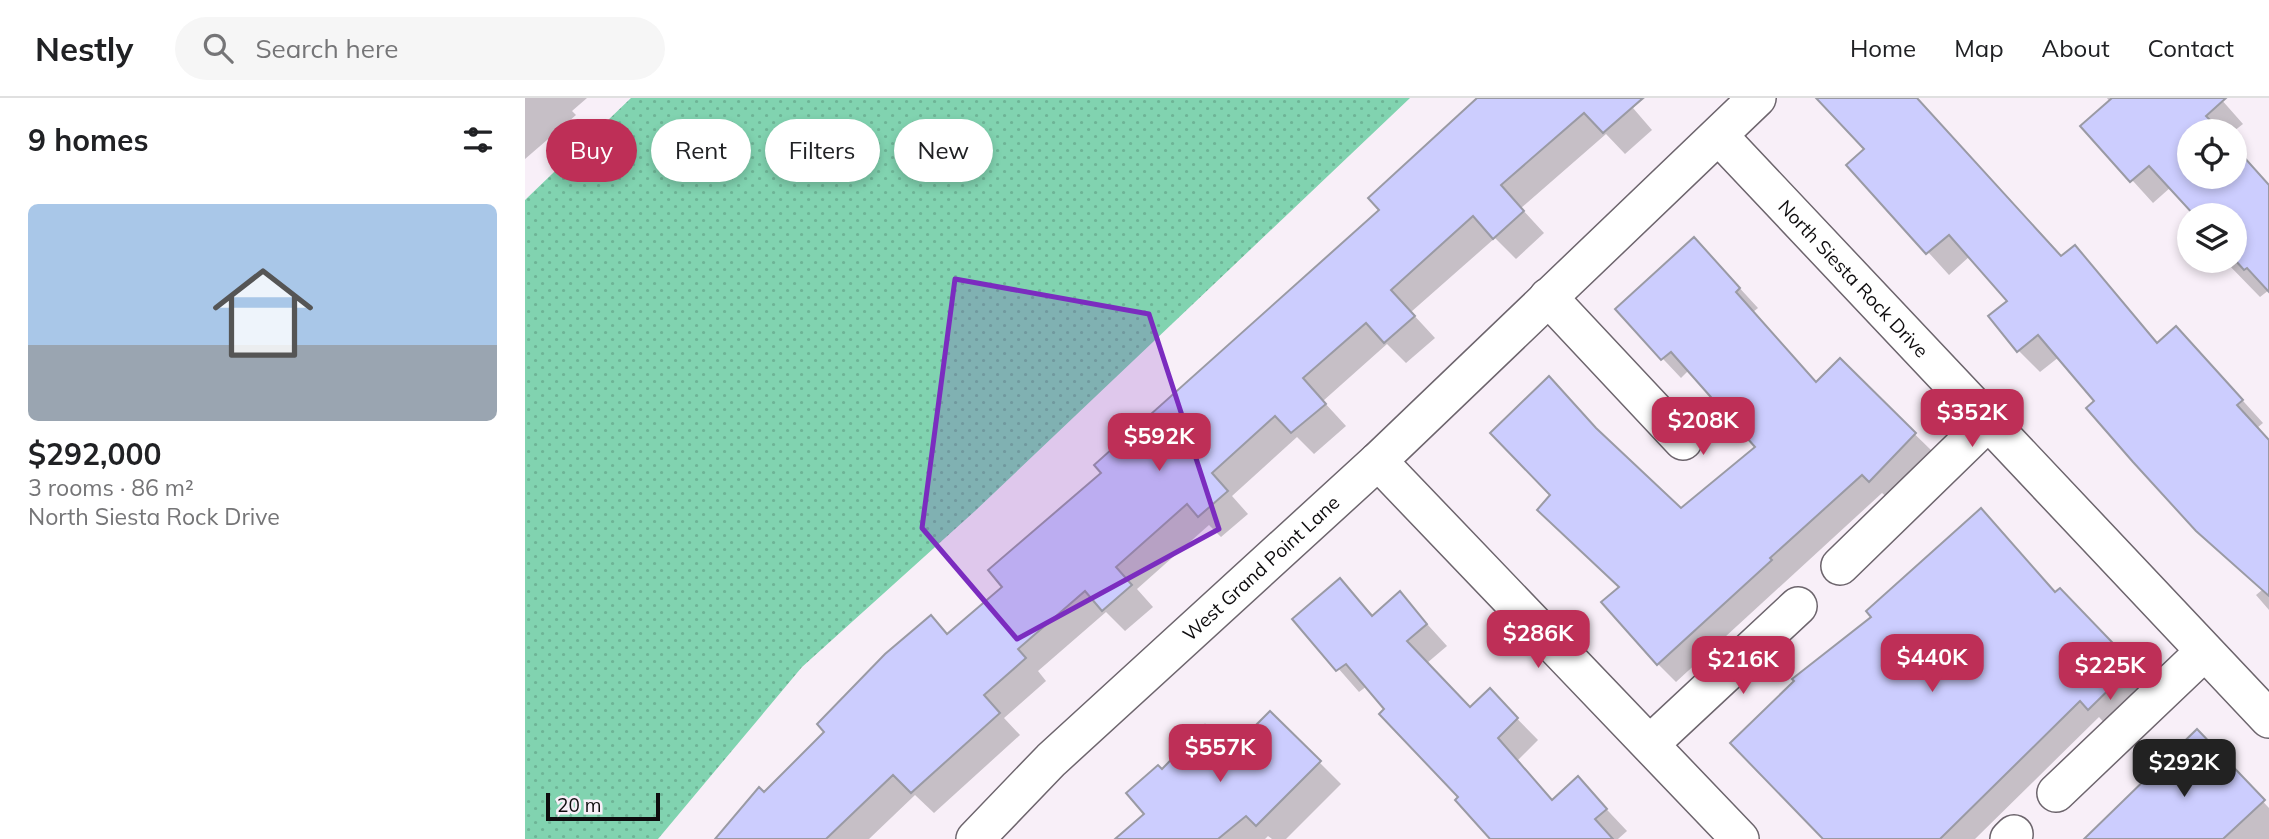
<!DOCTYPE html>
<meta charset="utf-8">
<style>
:root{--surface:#fff;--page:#f6f6f6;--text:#202124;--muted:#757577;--line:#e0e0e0;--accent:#be2f57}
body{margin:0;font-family:Mulish,sans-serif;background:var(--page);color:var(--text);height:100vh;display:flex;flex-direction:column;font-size:26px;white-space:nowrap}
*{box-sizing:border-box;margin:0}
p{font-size:23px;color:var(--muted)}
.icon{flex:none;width:38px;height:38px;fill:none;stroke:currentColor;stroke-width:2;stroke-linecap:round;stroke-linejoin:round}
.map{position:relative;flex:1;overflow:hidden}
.side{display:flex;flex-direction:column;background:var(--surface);width:525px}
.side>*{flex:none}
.guide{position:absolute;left:21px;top:21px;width:665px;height:63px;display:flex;gap:14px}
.fabs{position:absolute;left:1652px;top:21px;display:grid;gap:14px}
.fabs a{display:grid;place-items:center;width:70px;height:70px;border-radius:50%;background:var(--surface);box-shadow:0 4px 10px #0003;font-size:35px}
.scale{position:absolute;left:21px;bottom:18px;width:114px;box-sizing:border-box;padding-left:7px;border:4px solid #0e0c0e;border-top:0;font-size:19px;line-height:24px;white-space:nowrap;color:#0e0c0e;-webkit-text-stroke:5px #f8eff8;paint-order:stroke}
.price{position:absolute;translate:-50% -60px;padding:0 16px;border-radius:14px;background:var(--accent);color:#fff;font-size:23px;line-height:46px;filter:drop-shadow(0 2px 4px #0008)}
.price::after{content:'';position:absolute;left:50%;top:42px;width:21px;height:16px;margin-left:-10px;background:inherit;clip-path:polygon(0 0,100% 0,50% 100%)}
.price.selected{background:#222;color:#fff}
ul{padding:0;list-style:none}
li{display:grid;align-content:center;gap:14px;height:371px;padding:0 28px}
li span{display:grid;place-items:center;height:217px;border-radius:10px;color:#555}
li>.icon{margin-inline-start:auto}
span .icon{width:126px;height:126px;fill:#fffc;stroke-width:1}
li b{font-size:30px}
h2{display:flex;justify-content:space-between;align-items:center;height:84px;padding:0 28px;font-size:30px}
.chip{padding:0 24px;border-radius:32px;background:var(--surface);box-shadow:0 4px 10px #0003;font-size:24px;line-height:63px}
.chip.selected{background:var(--accent);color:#fff}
header{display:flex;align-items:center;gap:42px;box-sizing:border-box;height:98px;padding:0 35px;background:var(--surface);border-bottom:2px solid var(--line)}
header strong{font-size:33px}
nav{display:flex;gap:38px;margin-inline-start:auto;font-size:24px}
.search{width:490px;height:63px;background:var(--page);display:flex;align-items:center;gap:18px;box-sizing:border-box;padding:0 24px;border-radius:38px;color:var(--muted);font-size:26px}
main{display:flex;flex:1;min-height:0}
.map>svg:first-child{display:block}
.grass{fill:url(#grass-dots)}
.shadow{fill:#0003}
.building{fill:#cccdfe;stroke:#9a9aa4;stroke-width:2}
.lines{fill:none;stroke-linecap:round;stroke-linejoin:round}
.street-casing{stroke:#6d656d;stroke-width:40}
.street{stroke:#fff;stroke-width:37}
.marked{fill:#7b2cbf;fill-opacity:0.2;stroke:#7b2cbf;stroke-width:5;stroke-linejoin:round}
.labels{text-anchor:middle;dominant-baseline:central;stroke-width:5;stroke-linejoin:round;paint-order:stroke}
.street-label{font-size:19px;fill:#0e0c0e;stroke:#f8eff8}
</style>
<header>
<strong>Nestly</strong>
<div class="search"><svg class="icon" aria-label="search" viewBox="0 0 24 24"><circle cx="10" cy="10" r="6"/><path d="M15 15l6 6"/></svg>Search here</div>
<nav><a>Home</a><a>Map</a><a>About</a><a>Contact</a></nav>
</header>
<main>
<section class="side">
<h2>9 homes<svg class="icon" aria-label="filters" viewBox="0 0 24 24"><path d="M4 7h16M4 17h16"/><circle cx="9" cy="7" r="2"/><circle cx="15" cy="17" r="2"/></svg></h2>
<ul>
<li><span style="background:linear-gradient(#a9c7e8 65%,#9aa5b1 0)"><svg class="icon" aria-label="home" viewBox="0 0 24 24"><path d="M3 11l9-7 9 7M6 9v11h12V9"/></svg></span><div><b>$292,000</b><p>3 rooms · 86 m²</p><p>North Siesta Rock Drive</p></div></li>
</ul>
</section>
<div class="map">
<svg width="1744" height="741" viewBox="0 0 1744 741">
<defs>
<pattern id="grass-dots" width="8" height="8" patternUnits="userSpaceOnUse" patternTransform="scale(1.75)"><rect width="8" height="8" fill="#81d3b0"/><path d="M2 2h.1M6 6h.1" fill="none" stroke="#6eb496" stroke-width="1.8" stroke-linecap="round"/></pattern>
</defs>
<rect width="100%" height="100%" fill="#f8eff8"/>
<path class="grass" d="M 106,0 L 885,0 L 450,413 L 277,569 L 133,741 L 0,741 L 0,102 Z"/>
<g class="shadow">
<path d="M 0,0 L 62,0 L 47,13 L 51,17 L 0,61 Z"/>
<path d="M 962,0 L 1120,0 L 1108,10 L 1127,32 L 1100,56 L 1081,36 L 996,110 L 1019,135 L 991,161 L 970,140 L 886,214 L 910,240 L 881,265 L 862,246 L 798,303 L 821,328 L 789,356 L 772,339 L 707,398 L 723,416 L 696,439 L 684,427 L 612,491 L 628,509 L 600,533 L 581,514 L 513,573 L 521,583 L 479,620 L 495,637 L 409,715 L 390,697 L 344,741 L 192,741 L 302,634 L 406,519 L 423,537 L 480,489 L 578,375 L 857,112 Z"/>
<path d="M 1319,0 L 1392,0 L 1538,159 L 1550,149 L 1634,246 L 1672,252 L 1738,325 L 1732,330 L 1744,342 L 1744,512 L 1731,497 L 1737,492 L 1534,259 L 1515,274 L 1494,253 L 1466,219 L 1484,203 L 1445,158 L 1424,177 L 1324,67 L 1341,51 Z"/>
<path d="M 1582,0 L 1695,0 L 1718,26 L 1709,33 L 1664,33 L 1664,79 L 1710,79 L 1710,49 L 1744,87 L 1744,192 L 1735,199 L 1700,163 L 1710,163 L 1710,117 L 1672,117 L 1646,89 L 1628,105 L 1558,28 L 1585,4 Z"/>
<path d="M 1187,160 L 1233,210 L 1228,214 L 1292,286 L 1315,263 L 1409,355 L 1364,401 L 1357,395 L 1151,584 L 1133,566 L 1096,489 L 1082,343 L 1156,412 L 1232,349 L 1164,272 L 1156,280 L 1092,212 Z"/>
<path d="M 1456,412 L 1531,496 L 1552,510 L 1625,586 L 1582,628 L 1574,619 L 1450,741 L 1299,741 L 1348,519 Z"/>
<path d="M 815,483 L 849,518 L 875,496 L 922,548 L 902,565 L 945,611 L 965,593 L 1013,642 L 993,662 L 1028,703 L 1053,681 L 1102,733 L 1093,741 L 967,741 L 842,588 L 834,594 L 770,521 Z"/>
<path d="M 745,615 L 816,686 L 761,741 L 747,741 L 743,738 L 740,741 L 593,741 L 621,716 L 637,673 L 705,656 Z"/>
<path d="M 1690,652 L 1744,710 L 1744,741 L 1562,741 Z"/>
</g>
<g class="building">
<path d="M 952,0 L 1118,0 L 1078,35 L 1059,15 L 976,87 L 999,113 L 968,141 L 948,118 L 866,192 L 890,218 L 859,245 L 841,225 L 778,280 L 801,306 L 766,335 L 750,318 L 687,375 L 703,393 L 673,419 L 662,406 L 591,469 L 607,487 L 577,513 L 560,493 L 493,551 L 501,560 L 459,597 L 475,615 L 386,695 L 368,677 L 301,741 L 190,741 L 234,689 L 239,694 L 299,634 L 292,626 L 360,556 L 406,517 L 422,536 L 477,489 L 463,472 L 576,375 L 569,367 L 854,112 L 843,100 Z"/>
<path d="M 1291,0 L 1392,0 L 1536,158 L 1550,147 L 1632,245 L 1651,228 L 1718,302 L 1712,307 L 1744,342 L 1744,498 L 1671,433 L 1608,364 L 1561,310 L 1569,303 L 1513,237 L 1492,254 L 1463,218 L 1482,203 L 1424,137 L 1401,156 L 1321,67 L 1339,51 Z"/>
<path d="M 1587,0 L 1701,0 L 1681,18 L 1696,33 L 1664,33 L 1664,79 L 1710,79 L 1710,49 L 1744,87 L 1744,194 L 1722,170 L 1719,172 L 1710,162 L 1710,117 L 1669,117 L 1624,68 L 1605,84 L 1555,28 Z"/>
<path d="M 1169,139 L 1215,190 L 1211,194 L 1291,284 L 1315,260 L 1391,335 L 1344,384 L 1337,377 L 1245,460 L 1247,462 L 1132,567 L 1076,504 L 1094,489 L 1012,412 L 1025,397 L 965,335 L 1024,278 L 1071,330 L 1156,410 L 1230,349 L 1146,254 L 1136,262 L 1090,211 Z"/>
<path d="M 1456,410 L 1530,494 L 1535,490 L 1609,567 L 1563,612 L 1555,603 L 1415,741 L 1298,741 L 1205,645 L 1269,583 L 1267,581 L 1346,519 L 1341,513 Z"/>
<path d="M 815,480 L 847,518 L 875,493 L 902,526 L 882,543 L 945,609 L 965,590 L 993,620 L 973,640 L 1027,702 L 1053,678 L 1082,711 L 1070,721 L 1088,741 L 965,741 L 930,702 L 933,699 L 854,616 L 859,611 L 821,566 L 811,573 L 767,521 Z"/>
<path d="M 745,613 L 796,663 L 731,728 L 721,718 L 693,741 L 590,741 L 619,716 L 601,695 L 633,667 L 637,671 L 680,627 L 705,653 Z"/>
<path d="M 1672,631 L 1740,702 L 1698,741 L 1559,741 Z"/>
</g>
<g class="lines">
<g class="street-casing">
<g id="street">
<path id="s1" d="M 1194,38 L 1744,621"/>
<path d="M 1023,199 L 1158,343"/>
<path d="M 853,363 L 1215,741"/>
<path d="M 1315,468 L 1462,325"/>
<path d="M 1125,646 L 1273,508"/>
<path d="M 1531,695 L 1679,554"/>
<path id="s2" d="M 450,741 L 526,662 L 853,363 L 1232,0"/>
<path d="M 1484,741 L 1489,736"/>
</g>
</g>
<use href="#street" class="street"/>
</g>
<path class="marked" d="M 430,181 L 624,216 L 694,431 L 492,541 L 397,430 Z"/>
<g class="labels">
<g class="street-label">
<text stroke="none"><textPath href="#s1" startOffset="196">North Siesta Rock Drive</textPath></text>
<text stroke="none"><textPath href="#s2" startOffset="394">West Grand Point Lane</textPath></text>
</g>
</g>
</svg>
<div class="fabs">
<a><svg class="icon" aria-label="locate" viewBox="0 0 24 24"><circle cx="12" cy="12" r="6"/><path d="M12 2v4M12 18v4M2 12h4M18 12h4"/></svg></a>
<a><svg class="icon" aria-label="layers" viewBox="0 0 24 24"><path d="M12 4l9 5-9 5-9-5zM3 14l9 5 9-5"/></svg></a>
</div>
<div class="scale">20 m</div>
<b class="price" style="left:1447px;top:351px">$352K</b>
<b class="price" style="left:1178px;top:359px">$208K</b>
<b class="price" style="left:634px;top:375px">$592K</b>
<b class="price" style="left:1013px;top:572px">$286K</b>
<b class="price" style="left:1407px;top:596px">$440K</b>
<b class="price" style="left:1218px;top:598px">$216K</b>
<b class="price" style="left:1585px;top:604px">$225K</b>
<b class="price" style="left:695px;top:686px">$557K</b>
<b class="price selected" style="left:1659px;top:701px">$292K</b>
<div class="guide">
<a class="chip selected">Buy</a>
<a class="chip">Rent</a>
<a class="chip">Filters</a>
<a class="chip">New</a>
</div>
</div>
</main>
